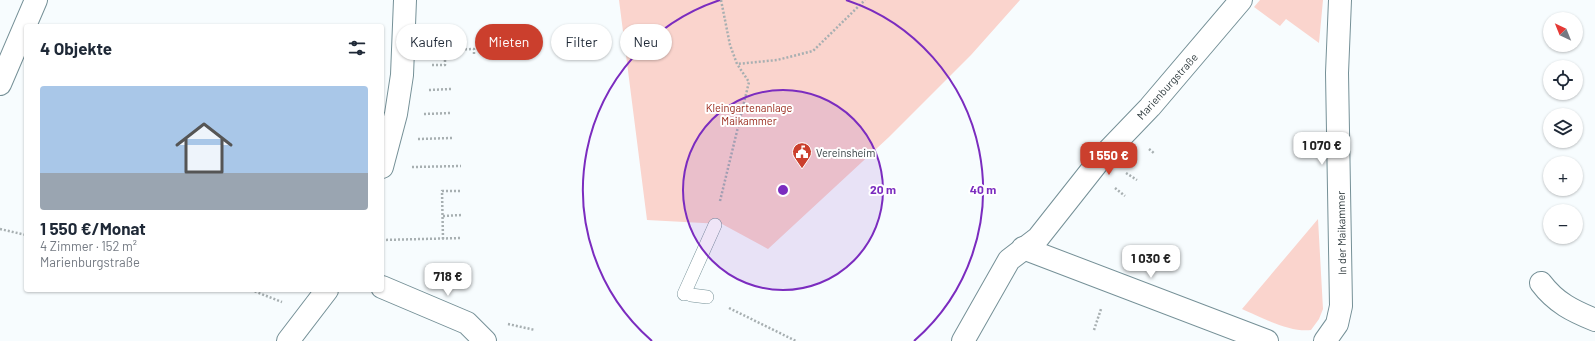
<!DOCTYPE html>
<html lang="de">
<meta charset="utf-8">
<style>
:root{--surface:#fff;--page:#f2f2f3;--text:#1f2937;--muted:#747a83;--line:#e0e1e3;--accent:#cb3f2d}
body{margin:0;font-family:Barlow,sans-serif;background:var(--page);color:var(--text);height:100vh;display:flex;flex-direction:column;font-size:15px;white-space:nowrap}
*{box-sizing:border-box;margin:0}
p{font-size:13px;color:var(--muted)}
.icon{flex:none;width:22px;height:22px;fill:none;stroke:currentColor;stroke-width:2;stroke-linecap:round;stroke-linejoin:round}
.map{position:relative;flex:1;overflow:hidden}
.sheet{position:absolute;left:24px;top:24px;width:360px;height:268px;display:flex;flex-direction:column;background:var(--surface);border-radius:4px;box-shadow:0 1px 3px #0004}
.sheet>*{flex:none}
.guide{position:absolute;left:396px;top:24px;width:380px;height:36px;display:flex;gap:8px}
.needle{width:26px;rotate:317deg}
.controls{position:absolute;left:1543px;top:12px;display:grid;gap:8px}
.controls a{display:grid;place-items:center;width:40px;height:40px;border-radius:50%;background:var(--surface);box-shadow:0 1px 3px #0004;font-size:20px}
.price{position:absolute;translate:-50% -34px;padding:0 9px;border-radius:8px;background:#fff;color:#222;font-size:13px;line-height:26px;filter:drop-shadow(0 1px 2px #0008)}
.price::after{content:'';position:absolute;left:50%;top:24px;width:12px;height:9px;margin-left:-6px;background:inherit;clip-path:polygon(0 0,100% 0,50% 100%)}
.price.selected{background:var(--accent);color:#fff}
ul{padding:0;list-style:none}
li{display:grid;align-content:center;gap:8px;height:212px;padding:0 16px}
li+li{border-top:1px solid var(--line)}
li span{display:grid;place-items:center;height:124px;border-radius:4px;color:#555}
li>.icon{margin-inline-start:auto}
span .icon{width:72px;height:72px;fill:#fffc;stroke-width:1}
li b{font-size:17px}
h2{display:flex;justify-content:space-between;align-items:center;height:48px;padding:0 16px;font-size:17px}
.pill{padding:0 14px;border-radius:18px;background:var(--surface);box-shadow:0 1px 3px #0004;font-size:14px;line-height:36px}
.pill.selected{background:var(--accent);color:#fff}
.map>svg:first-child{display:block}
.green{fill:#fad4cd}
.lines{fill:none;stroke-linecap:round;stroke-linejoin:round}
.lane-casing{stroke:#759097;stroke-width:14}
.street-casing{stroke:#759097;stroke-width:24}
.path{stroke:#a7afb1;stroke-width:2.5;stroke-dasharray:2 2;stroke-linecap:butt}
.lane{stroke:#fff;stroke-width:13}
.street{stroke:#fff;stroke-width:22}
.ring{fill:none;stroke:#7b2cbf;stroke-width:2}
.labels{text-anchor:middle;dominant-baseline:central;stroke-width:4;stroke-linejoin:round;paint-order:stroke}
.street-label{font-size:11px;fill:#343f42;stroke:#fff}
.park-label{font-size:11px;fill:#98281a;stroke:#fff}
.poi-label{font-size:11px;fill:#343f42;stroke:#fff;text-anchor:start}
.centre{fill:#7b2cbf;stroke:#fff;stroke-width:2}
.ring-label{font-size:12px;text-anchor:middle;font-weight:bold;fill:#7b2cbf;stroke:#fff;stroke-width:4;stroke-linejoin:round;paint-order:stroke}
</style>
<div class="map">
<svg width="1595" height="341" viewBox="0 0 1595 341">
<rect width="100%" height="100%" fill="#f7fcfe"/>
<g class="green">
<path d="M 619,0 L 1020,0 L 971,55 L 889,137 L 768,249 L 722,224 L 647,220 Z"/>
<path d="M 1260,0 L 1323,0 L 1319,43 L 1286,19 L 1280,26 L 1254,7 Z"/>
<path d="M 1318,219 L 1323,309 L 1319,319 L 1311,330 C 1291,333 1260,317 1242,309 Z"/>
</g>
<g class="lines">
<g class="lane-casing">
<g id="lane">
<path d="M 684,294 L 715,225"/>
<path d="M 691,295 L 707,297"/>
</g>
</g>
<g class="street-casing">
<g id="street">
<path d="M 0,84 L 36,0"/>
<path d="M 382,167 L 396,114 L 402,75 L 405,0"/>
<path d="M 1023,248 L 1267,341"/>
<path d="M 1541,283 C 1556,303 1573,311 1595,320"/>
<path d="M 382,287 L 467,323 L 485,341"/>
<path d="M 288,341 L 327,290"/>
<path d="M 963,341 L 1009,260 L 1038,238 L 1102,157 L 1150,107 L 1241,0"/>
<path d="M 1325,341 L 1337,324 L 1341,306 L 1337,73 L 1340,0"/>
</g>
</g>
<g class="path">
<path d="M 721,0 L 730,45 L 737,64 L 777,60 L 813,51 L 865,0"/>
<path d="M 432,65 L 445,65 L 445,50 L 474,49 L 474,54"/>
<path d="M 429,90 L 451,89"/>
<path d="M 424,114 L 451,113"/>
<path d="M 418,139 L 452,138"/>
<path d="M 1149,149 L 1155,154"/>
<path d="M 412,167 L 461,166"/>
<path d="M 1126,173 L 1137,180"/>
<path d="M 1115,188 L 1125,196"/>
<path d="M 720,201 L 749,82 L 737,64"/>
<path d="M 443,216 L 462,215"/>
<path d="M 0,229 L 26,235"/>
<path d="M 443,239 L 442,191 L 461,191"/>
<path d="M 382,240 L 462,238"/>
<path d="M 251,290 L 282,302"/>
<path d="M 729,308 L 796,341"/>
<path d="M 508,324 L 535,330"/>
<path d="M 1094,330 L 1101,309"/>
</g>
<use href="#lane" class="lane"/>
<use href="#street" class="street"/>
</g>
<circle cx="783" cy="190" r="100" fill="#7b2cbf" fill-opacity=".12"/>
<g class="ring">
<circle cx="783" cy="190" r="100"/>
<path d="M652 341A200 200 0 0 1 720 0M846 0A200 200 0 0 1 914 341"/>
</g>
<defs>
<g id="civic-pin" transform="scale(1)"><path d="M0 17L-7.5 6A9.5 9.5 0 1 1 7.5 6Z" fill="#cb3f2d" stroke="#fff"/><path d="M-.6-6.5H3V-4.5H.6V-3L4-1V1h2V6H-6V1h2V-1L-.6-3ZM-1.2 2.5V6h2.4V2.5Z" fill="#fff"/></g>
</defs>
<g fill-rule="evenodd">
<use href="#civic-pin" x="802" y="152"/>
</g>
<g class="labels">
<g class="street-label">
<text transform="translate(1167 86) rotate(-48)">Marienburgstraße</text>
<text transform="translate(1341 233) rotate(-91)">In der Maikammer</text>
</g>
<g class="park-label">
<text x="749" y="107">Kleingartenanlage<tspan x="749" dy="13">Maikammer</tspan></text>
</g>
<g class="poi-label">
<text x="816" y="152">Vereinsheim</text>
</g>
</g>
<circle cx="783" cy="190" r="6" class="centre"/>
<g class="ring-label">
<text x="883" y="194">20 m</text>
<text x="983" y="194">40 m</text>
</g>
</svg>
<div class="controls">
<a><svg class="needle" viewBox="-14 -14 28 28"><path d="M0-13l5 13h-10z" fill="#e53935"/><path d="M0 13l5-13h-10z" fill="#747a83"/></svg></a>
<a><svg class="icon" aria-label="locate" viewBox="0 0 24 24"><circle cx="12" cy="12" r="6"/><path d="M12 2v4M12 18v4M2 12h4M18 12h4"/></svg></a>
<a><svg class="icon" aria-label="layers" viewBox="0 0 24 24"><path d="M12 4l9 5-9 5-9-5zM3 14l9 5 9-5"/></svg></a>
<a>+</a>
<a>−</a>
</div>
<b class="price" style="left:1322px;top:166px">1 070 €</b>
<b class="price selected" style="left:1109px;top:176px">1 550 €</b>
<b class="price" style="left:1151px;top:279px">1 030 €</b>
<b class="price" style="left:448px;top:297px">718 €</b>
<div class="guide">
<a class="pill">Kaufen</a>
<a class="pill selected">Mieten</a>
<a class="pill">Filter</a>
<a class="pill">Neu</a>
</div>
<section class="sheet">
<h2>4 Objekte<svg class="icon" aria-label="filters" viewBox="0 0 24 24"><path d="M4 7h16M4 17h16"/><circle cx="9" cy="7" r="2"/><circle cx="15" cy="17" r="2"/></svg></h2>
<ul>
<li><span style="background:linear-gradient(#a9c7e8 70%,#9aa5b1 0)"><svg class="icon" aria-label="home" viewBox="0 0 24 24"><path d="M3 11l9-7 9 7M6 9v11h12V9"/></svg></span><div><b>1 550 €/Monat</b><p>4 Zimmer · 152 m²</p><p>Marienburgstraße</p></div></li>
</ul>
</section>
</div>
